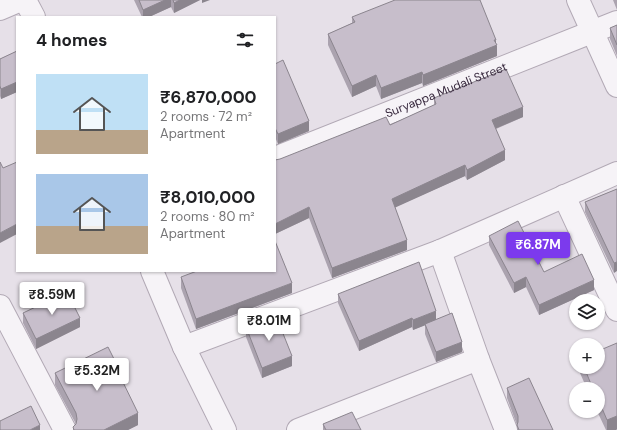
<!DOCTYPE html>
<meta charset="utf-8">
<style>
:root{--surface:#fff;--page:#f2f2f2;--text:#202124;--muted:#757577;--accent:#7c3aed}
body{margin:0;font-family:"DM Sans",sans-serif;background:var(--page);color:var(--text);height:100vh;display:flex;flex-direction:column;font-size:15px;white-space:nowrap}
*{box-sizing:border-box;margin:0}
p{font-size:13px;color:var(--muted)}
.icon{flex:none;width:22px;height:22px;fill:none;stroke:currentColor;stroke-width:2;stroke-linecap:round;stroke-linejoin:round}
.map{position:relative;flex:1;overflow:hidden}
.drawer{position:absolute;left:16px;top:16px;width:260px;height:256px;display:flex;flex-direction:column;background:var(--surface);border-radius:0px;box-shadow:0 1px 3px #0004}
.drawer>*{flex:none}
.buttons{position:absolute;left:569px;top:294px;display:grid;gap:8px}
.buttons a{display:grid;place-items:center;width:36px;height:36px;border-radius:50%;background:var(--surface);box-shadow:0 1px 3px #0004;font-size:20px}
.price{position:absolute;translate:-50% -34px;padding:0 9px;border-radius:4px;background:#fff;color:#222;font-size:13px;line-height:26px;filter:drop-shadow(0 1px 2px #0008)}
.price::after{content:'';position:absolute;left:50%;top:24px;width:12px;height:9px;margin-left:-6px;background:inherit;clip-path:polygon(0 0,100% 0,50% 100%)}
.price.on{background:var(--accent);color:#fff}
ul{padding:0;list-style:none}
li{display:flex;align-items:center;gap:12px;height:100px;padding:0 20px}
li span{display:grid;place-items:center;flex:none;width:112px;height:80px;border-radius:0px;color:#555}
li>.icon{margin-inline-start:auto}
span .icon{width:48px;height:48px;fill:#fffc;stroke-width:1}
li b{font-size:17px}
h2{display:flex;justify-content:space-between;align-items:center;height:48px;padding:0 20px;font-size:17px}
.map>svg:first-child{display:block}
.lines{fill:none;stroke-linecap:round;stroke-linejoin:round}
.minor-casing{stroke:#b2a9b5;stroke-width:24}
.minor{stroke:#f6f3f7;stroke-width:22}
.wall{fill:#aba3af}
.shaded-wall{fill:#8b858e}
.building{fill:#c7becb;stroke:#8b858e}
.labels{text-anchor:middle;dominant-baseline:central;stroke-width:3.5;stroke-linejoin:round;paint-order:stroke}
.street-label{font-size:12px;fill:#392a3f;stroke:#f4eff6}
</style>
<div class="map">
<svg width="617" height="430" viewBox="0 0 617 430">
<rect width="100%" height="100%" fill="#e6e0e8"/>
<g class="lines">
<g class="minor-casing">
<g id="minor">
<path d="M 25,0 L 34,17"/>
<path d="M 578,0 L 617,86"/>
<path d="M 0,9 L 21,0"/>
<path id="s1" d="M 275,158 L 617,22"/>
<path d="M 564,196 L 617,310"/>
<path d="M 440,251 L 478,359 L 506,430"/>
<path d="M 152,271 L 184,347 L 225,430"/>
<path d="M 0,306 L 65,430"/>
<path d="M 184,347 L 440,251 L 617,173"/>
<path d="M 298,430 L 478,359"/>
</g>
</g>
<use href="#minor" class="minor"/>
</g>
<g class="wall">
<path d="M 134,0 L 200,0 L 174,13 L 171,7 L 149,17 L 142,17 Z"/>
<path d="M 613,0 L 617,0 L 617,10 Z"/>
<path d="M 352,17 L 496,43 L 497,56 L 423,86 L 422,83 L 381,99 L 376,86 L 352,97 L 328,45 L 328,34 L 352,23 Z"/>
<path d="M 617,25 L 617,56 L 610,39 L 610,28 Z"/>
<path d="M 17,51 L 17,92 L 1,99 L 0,96 L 0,59 Z"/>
<path d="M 275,64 L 309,131 L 278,144 L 275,137 Z"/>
<path d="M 434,98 L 523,117 L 496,129 L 505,160 L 467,180 L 465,176 L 395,207 L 407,250 L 332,278 L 309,218 L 275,234 L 275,160 L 280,159 L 390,125 L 434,105 Z"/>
<path d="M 617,189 L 614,273 L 585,212 L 585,202 Z"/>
<path d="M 489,236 L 544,272 L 594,290 L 539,315 L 526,287 L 514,293 L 489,245 Z"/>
<path d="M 181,277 L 292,293 L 196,329 L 181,288 Z"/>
<path d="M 338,294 L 436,320 L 462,352 L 436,362 L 425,334 L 425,325 L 413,330 L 412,327 L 359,351 L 338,303 Z"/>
<path d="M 23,313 L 80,327 L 36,349 L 23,323 Z"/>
<path d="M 246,327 L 292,366 L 262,378 L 246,337 Z"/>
<path d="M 617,343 L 617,429 L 616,430 L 606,430 L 597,411 L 598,411 L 598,389 L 587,389 L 580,373 L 580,367 L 598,367 Z"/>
<path d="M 55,373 L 120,377 L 138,425 L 128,430 L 73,430 L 73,427 L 76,424 L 55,385 Z"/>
<path d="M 507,388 L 553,430 L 517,430 L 517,425 L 507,398 Z"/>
<path d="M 323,424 L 361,430 L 323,430 Z"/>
</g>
<g class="shaded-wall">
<path d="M 165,0 L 171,0 L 171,7 L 149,17 L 143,17 L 143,10 Z"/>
<path d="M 180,0 L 200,0 L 174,13 L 174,3 Z"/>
<path d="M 202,0 L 210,0 L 202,3 Z"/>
<path d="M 496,40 L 496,46 L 497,45 L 497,56 L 423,86 L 423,75 Z"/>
<path d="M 422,72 L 422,83 L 381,99 L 381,88 Z"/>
<path d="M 376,75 L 376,86 L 352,97 L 352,86 Z"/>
<path d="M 17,82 L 17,92 L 1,99 L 1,89 Z"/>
<path d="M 523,107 L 523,117 L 492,130 L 492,120 Z"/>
<path d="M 309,121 L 309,131 L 278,144 L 278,134 Z"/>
<path d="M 505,150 L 505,160 L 467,180 L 467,170 Z"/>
<path d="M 465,165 L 465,176 L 392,209 L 392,199 Z"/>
<path d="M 309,207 L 309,218 L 275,234 L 275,224 Z"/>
<path d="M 17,224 L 17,234 L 0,243 L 0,233 Z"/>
<path d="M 407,240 L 407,250 L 332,278 L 332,268 Z"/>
<path d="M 617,262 L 617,271 L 614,273 L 614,263 Z"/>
<path d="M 526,277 L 526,287 L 514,293 L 514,283 Z"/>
<path d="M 594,280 L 594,290 L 539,315 L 539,305 Z"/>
<path d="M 292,283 L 292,293 L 196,329 L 196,319 Z"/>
<path d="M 436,311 L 436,321 L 413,330 L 413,320 Z"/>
<path d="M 80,318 L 80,327 L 36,349 L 36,339 Z"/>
<path d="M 412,318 L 412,327 L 359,351 L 359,341 Z"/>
<path d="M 462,342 L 462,352 L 436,362 L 436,352 Z"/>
<path d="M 292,356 L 292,366 L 262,378 L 262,368 Z"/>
<path d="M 138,413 L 138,425 L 128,430 L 104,430 Z"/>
<path d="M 617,416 L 617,429 L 616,430 L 607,430 L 607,420 Z"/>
<path d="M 40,425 L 40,430 L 30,430 Z"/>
</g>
<g class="building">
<path d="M 139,0 L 165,0 L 143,10 Z"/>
<path d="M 173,0 L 180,0 L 174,3 Z"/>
<path d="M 395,0 L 480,0 L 496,40 L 494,40 L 497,45 L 423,75 L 422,72 L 381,88 L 376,75 L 352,86 L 328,34 L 355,22 L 352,17 Z"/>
<path d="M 617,25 L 617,45 L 610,28 Z"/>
<path d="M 17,51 L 17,82 L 1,89 L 0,86 L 0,59 Z"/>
<path d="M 283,60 L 309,121 L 278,134 L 275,128 L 275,64 Z"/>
<path d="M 506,69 L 523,107 L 492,120 L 505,150 L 467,170 L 465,165 L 392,199 L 407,240 L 332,268 L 309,207 L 275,224 L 275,160 L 280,159 L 386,117 L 390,125 L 436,104 L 434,98 Z"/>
<path d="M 0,162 L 3,168 L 17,162 L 17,192 L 16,192 L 17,193 L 17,224 L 0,233 Z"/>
<path d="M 617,189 L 617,262 L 614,263 L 585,202 Z"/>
<path d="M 518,221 L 544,272 L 582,254 L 594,280 L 539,305 L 526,277 L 514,283 L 489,236 Z"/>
<path d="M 275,241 L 292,283 L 196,319 L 181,277 L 197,271 L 275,271 Z"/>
<path d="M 419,262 L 436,311 L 413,320 L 412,318 L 359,341 L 338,294 Z"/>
<path d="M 67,292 L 80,318 L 36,339 L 23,313 Z"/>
<path d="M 452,313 L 462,342 L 436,352 L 425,324 Z"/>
<path d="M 276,316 L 292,356 L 262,368 L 246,327 Z"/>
<path d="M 617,343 L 617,416 L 607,420 L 598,399 L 598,389 L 593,389 L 584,367 L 598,367 L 598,351 Z"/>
<path d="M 108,347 L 120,371 L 118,372 L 138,413 L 104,430 L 74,430 L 73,427 L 76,424 L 77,419 L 76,413 L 55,373 Z"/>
<path d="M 529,378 L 553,430 L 519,430 L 517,425 L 518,422 L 518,416 L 507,388 Z"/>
<path d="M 31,406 L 40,425 L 30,430 L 0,430 L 0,421 Z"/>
<path d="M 352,412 L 361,430 L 326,430 L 323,424 Z"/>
</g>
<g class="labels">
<g class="street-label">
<text stroke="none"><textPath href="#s1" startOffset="184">Suryappa Mudali Street</textPath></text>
</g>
</g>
</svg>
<div class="buttons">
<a><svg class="icon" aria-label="layers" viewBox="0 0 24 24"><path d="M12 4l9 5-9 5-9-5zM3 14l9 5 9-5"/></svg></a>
<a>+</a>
<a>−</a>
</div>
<b class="price on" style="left:538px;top:266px">₹6.87M</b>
<b class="price" style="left:52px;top:316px">₹8.59M</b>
<b class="price" style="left:269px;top:342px">₹8.01M</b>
<b class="price" style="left:97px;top:392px">₹5.32M</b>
<section class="drawer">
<h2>4 homes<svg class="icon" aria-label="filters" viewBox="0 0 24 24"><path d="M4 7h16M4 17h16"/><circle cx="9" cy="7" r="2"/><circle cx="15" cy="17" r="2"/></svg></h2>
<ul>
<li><span style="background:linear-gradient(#bfe0f5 70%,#b9a48a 0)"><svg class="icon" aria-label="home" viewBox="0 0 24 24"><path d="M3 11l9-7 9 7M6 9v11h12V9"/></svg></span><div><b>₹6,870,000</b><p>2 rooms · 72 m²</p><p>Apartment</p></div></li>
<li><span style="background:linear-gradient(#a9c7e8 65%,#b9a48a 0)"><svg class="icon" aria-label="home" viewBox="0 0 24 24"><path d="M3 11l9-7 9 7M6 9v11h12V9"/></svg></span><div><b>₹8,010,000</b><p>2 rooms · 80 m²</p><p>Apartment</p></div></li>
</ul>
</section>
</div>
